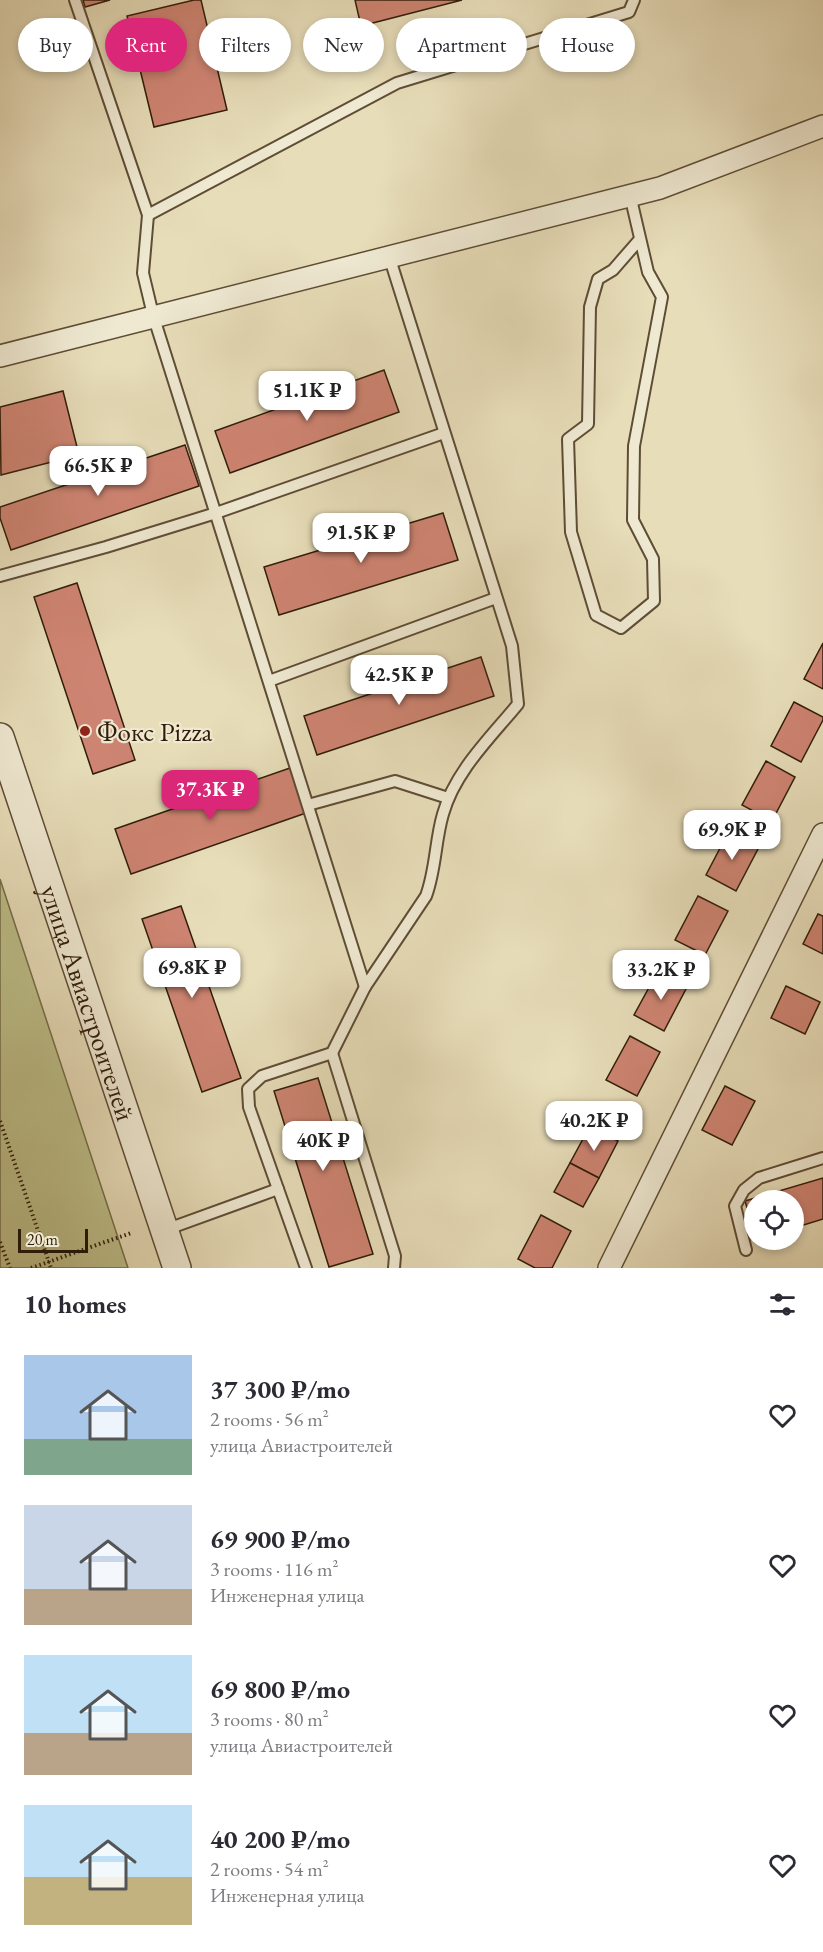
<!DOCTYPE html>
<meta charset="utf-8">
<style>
:root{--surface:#fff;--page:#f7f7f7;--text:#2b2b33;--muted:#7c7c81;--accent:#db2777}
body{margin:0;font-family:"EB Garamond",serif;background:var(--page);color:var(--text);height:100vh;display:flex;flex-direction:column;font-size:22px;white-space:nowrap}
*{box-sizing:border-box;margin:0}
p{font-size:20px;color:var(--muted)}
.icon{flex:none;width:33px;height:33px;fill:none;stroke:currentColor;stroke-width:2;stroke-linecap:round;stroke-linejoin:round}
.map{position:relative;height:1268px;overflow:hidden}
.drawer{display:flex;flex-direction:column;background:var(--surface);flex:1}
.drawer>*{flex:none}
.top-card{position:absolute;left:18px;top:18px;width:788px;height:54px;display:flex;gap:12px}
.fabs{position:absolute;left:744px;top:1190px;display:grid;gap:12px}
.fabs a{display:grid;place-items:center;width:60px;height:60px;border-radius:50%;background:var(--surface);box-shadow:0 3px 9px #0003;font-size:30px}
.scale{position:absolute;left:18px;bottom:15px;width:70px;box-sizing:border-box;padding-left:6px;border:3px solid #301d09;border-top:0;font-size:16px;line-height:21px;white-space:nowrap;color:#301d09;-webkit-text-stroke:4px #efe9d2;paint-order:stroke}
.price{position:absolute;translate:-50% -51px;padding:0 14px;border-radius:12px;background:#fff;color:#222;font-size:20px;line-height:39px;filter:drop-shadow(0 2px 3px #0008)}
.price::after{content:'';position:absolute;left:50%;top:36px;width:18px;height:14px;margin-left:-9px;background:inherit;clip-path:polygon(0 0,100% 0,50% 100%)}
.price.selected{background:var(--accent);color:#fff}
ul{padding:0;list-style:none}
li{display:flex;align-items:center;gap:18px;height:150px;padding:0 24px}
li span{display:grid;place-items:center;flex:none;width:168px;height:120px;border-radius:0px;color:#555}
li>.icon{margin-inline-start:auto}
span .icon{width:72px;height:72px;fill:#fffc;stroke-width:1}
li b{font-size:26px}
h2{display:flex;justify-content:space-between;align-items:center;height:72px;padding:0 24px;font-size:26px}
.pill{padding:0 21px;border-radius:27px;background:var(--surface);box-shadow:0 3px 9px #0003;font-size:21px;line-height:54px}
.pill.selected{background:var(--accent);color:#fff}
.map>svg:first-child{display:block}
.park{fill:#bdbf8a;stroke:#766e4a;stroke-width:1.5}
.building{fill:#ce8472;stroke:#301d09;stroke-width:1.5}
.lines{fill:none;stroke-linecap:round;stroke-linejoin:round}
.service-casing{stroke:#5e4d35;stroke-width:14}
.minor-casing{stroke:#5e4d35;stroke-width:24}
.tertiary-casing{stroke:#5e4d35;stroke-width:30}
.path{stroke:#301d09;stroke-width:4;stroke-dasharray:1.5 3;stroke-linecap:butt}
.service{stroke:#efe9d2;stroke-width:10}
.minor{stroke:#efe9d2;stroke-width:21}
.tertiary{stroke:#efe9d2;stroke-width:27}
.poi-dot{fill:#8f2418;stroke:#efe9d2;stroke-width:2}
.labels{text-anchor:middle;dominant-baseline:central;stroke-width:4.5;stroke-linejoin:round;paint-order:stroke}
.poi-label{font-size:27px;fill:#301d09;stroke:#efe9d2;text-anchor:start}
.street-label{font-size:27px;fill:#301d09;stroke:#efe9d2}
</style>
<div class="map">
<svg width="823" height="1268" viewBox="0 0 823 1268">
<rect width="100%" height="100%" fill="#e7ddb9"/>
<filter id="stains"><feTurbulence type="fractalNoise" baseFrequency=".00333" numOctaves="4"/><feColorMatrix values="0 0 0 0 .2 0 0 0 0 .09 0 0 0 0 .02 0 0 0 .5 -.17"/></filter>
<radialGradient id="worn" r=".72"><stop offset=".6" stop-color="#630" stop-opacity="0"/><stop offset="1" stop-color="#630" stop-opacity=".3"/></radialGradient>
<path class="park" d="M 0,879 L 128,1268 L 0,1268 Z"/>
<g class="building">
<path d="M 83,0 L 110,0 L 85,7 Z"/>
<path d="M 194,0 L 201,0 L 227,110 L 154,127 L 127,16 Z"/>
<path d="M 355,0 L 462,0 L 361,26 Z"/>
<path d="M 384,370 L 399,412 L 230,473 L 215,431 Z"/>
<path d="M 63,391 L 79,455 L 1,475 L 0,407 Z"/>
<path d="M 185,445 L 199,486 L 11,550 L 0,518 L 0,507 Z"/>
<path d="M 443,513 L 458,560 L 279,615 L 264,567 Z"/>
<path d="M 77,583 L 135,760 L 93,774 L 34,597 Z"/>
<path d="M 823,643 L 823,689 L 804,679 Z"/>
<path d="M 481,657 L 494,696 L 317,755 L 304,716 Z"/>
<path d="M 794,702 L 823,717 L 823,720 L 801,762 L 771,746 Z"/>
<path d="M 766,761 L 795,777 L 772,821 L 742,805 Z"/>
<path d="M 290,768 L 306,813 L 131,874 L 115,829 Z"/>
<path d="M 729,831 L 759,847 L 736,891 L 706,875 Z"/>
<path d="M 698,896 L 728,911 L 705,955 L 675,940 Z"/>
<path d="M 181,906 L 241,1078 L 202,1092 L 142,919 Z"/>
<path d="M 818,914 L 823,916 L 823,954 L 803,944 Z"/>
<path d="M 658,971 L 687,987 L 664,1031 L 634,1015 Z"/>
<path d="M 786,986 L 820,1002 L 805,1034 L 771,1018 Z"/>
<path d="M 630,1036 L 660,1052 L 637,1096 L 606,1080 Z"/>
<path d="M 318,1078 L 373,1254 L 329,1267 L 274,1091 Z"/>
<path d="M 725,1086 L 755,1101 L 732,1145 L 702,1130 Z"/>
<path d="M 590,1126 L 618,1141 L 599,1178 L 570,1163 Z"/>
<path d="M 570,1163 L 599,1178 L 583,1207 L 554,1192 Z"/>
<path d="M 823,1178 L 823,1219 L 794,1228 L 794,1200 L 754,1200 L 754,1232 L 745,1201 Z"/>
<path d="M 541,1215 L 571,1231 L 552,1268 L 535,1268 L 518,1259 Z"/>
</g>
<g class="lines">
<g class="service-casing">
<g id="service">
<path d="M 75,0 L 148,215 L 143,273 L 153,315 L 365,987 L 426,896 C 436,869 435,841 443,814 C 455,771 491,737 518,704 L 512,646 L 389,256"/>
<path d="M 630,195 L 648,272 L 662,297 L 634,446 L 633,520 L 653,559 L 654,601 L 621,628 L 596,615 L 571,532 L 568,439 L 588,424 L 590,307 L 598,279 L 613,270 L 640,239"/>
<path d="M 148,215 L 397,83 L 629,12 L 634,0"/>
<path d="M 0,576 L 106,547 L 216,513 L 444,433"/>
<path d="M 269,681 L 496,598"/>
<path d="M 308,805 L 395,781 L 448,798"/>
<path d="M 332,1053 L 395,1256 L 394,1268"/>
<path d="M 278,1189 L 306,1268"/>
<path d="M 165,1230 L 278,1189 L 249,1107 L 248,1089 L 262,1076 L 332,1053 L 365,987"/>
<path d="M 746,1250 L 735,1206 L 744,1190 L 759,1178 L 823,1158"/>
</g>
</g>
<g class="minor-casing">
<g id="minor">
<path d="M 0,356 L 660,188 L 823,126"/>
<path d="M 609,1268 L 823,834"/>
</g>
</g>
<g class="tertiary-casing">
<g id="tertiary">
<path id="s1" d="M 0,737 L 177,1268"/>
</g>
</g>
<g class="path">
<path d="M 0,1121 L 51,1268"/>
<path d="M 0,1242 L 10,1268"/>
<path d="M 31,1268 L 131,1233"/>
</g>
<use href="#service" class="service"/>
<use href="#minor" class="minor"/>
<use href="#tertiary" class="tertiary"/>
</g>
<circle class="poi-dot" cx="85" cy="731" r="6"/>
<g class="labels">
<g class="poi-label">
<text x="97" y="731">Фокс Pizza</text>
</g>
<g class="street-label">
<text stroke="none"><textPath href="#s1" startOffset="280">улица Авиастроителей</textPath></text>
</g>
</g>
<rect width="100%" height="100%" filter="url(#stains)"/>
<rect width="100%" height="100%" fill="url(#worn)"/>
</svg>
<div class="fabs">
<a><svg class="icon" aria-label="locate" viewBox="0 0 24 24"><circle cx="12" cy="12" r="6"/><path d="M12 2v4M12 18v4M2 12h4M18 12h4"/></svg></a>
</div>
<div class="scale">20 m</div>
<b class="price" style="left:307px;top:422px">51.1K ₽</b>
<b class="price" style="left:98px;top:497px">66.5K ₽</b>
<b class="price" style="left:361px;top:564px">91.5K ₽</b>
<b class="price" style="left:399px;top:706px">42.5K ₽</b>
<b class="price selected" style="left:210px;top:821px">37.3K ₽</b>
<b class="price" style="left:732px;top:861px">69.9K ₽</b>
<b class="price" style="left:192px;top:999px">69.8K ₽</b>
<b class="price" style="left:661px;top:1001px">33.2K ₽</b>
<b class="price" style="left:594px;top:1152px">40.2K ₽</b>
<b class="price" style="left:323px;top:1172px">40K ₽</b>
<div class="top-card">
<a class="pill">Buy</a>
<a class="pill selected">Rent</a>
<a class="pill">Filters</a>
<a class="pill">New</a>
<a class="pill">Apartment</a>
<a class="pill">House</a>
</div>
</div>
<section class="drawer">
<h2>10 homes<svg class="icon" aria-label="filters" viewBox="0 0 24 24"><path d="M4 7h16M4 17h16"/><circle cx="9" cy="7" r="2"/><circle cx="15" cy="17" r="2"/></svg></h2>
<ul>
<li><span style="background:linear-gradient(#a9c7e8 70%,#7fa58c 0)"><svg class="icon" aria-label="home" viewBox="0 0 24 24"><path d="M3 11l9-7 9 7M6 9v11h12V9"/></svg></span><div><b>37 300 ₽/mo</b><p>2 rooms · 56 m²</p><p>улица Авиастроителей</p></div><svg class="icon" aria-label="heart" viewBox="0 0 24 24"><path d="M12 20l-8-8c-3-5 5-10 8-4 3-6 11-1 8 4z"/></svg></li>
<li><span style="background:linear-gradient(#c9d6e8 70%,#b9a48a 0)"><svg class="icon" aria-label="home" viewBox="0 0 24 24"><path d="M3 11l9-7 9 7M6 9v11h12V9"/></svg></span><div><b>69 900 ₽/mo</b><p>3 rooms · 116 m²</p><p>Инженерная улица</p></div><svg class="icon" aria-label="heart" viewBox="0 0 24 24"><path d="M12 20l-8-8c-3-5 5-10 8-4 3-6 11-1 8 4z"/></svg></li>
<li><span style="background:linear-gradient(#bfe0f5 65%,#b9a48a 0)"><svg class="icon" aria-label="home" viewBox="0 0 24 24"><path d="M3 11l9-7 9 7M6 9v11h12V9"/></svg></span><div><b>69 800 ₽/mo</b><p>3 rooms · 80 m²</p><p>улица Авиастроителей</p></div><svg class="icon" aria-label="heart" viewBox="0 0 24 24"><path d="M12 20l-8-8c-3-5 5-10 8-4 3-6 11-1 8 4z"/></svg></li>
<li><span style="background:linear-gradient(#bfe0f5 60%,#c2b280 0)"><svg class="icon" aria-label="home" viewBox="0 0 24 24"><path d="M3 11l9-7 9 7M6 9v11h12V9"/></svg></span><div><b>40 200 ₽/mo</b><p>2 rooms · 54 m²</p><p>Инженерная улица</p></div><svg class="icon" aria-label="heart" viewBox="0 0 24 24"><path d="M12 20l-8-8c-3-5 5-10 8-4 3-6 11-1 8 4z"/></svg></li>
</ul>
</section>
